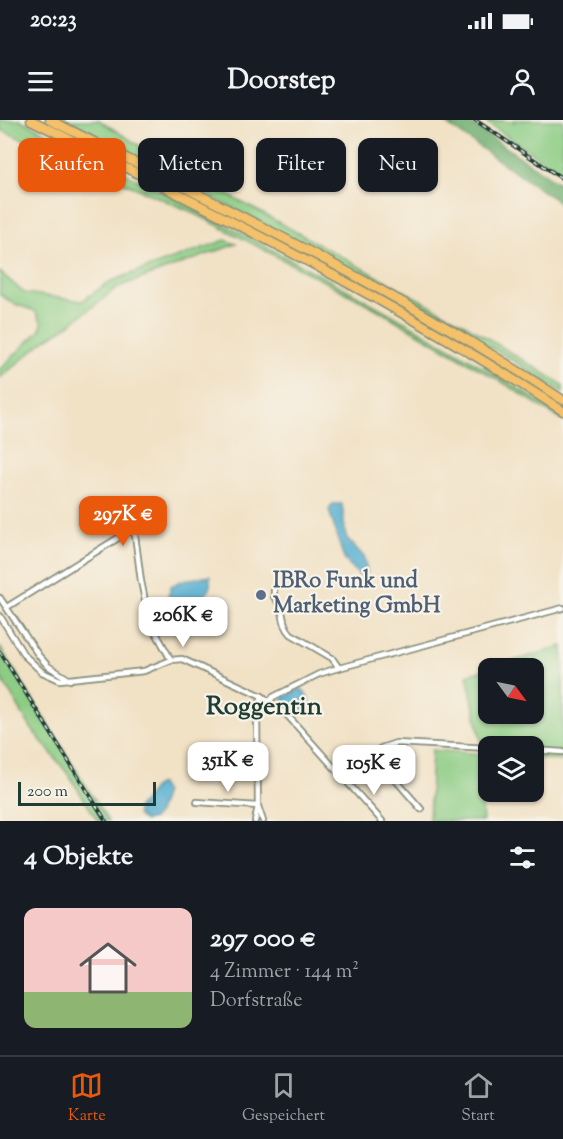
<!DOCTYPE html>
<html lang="de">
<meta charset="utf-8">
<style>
:root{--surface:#171b24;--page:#20242c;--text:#f1f3f6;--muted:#9ea1a6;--line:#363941;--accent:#ea580c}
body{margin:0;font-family:"Sorts Mill Goudy",serif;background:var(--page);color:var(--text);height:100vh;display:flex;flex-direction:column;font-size:22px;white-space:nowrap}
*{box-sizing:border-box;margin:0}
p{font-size:20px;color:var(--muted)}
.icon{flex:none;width:33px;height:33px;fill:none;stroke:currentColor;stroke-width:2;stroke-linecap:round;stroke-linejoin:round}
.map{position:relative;height:701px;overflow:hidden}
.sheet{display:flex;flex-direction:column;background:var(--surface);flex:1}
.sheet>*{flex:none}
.hud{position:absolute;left:18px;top:18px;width:528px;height:54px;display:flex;gap:12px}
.needle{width:39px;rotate:123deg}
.buttons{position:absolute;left:478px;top:538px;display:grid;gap:12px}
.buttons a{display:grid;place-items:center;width:66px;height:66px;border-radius:12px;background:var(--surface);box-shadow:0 2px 4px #0004;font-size:30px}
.scale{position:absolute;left:18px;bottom:15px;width:138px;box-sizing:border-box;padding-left:6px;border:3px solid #1f3d34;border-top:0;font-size:16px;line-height:21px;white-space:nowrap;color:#1f3d34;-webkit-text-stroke:4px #f7f3e8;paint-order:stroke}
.price{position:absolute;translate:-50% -51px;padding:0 14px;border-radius:12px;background:#fff;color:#222;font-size:20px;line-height:39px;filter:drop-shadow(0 2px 3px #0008)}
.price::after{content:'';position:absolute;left:50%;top:36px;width:18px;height:14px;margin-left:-9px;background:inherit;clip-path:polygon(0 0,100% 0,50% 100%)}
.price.selected{background:var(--accent);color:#fff}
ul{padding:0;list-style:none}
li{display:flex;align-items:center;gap:18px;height:150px;padding:0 24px}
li+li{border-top:2px solid var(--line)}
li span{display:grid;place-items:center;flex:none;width:168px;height:120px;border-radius:12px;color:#555}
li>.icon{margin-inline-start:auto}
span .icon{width:72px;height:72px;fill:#fffc;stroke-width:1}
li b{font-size:26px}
h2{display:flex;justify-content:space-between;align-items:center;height:72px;padding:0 24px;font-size:26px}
.chip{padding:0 21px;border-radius:12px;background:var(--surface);box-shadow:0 2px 4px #0004;font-size:21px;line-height:54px}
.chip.selected{background:var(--accent);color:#fff}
.status{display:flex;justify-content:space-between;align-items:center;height:42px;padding:0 30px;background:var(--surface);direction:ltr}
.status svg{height:16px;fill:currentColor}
header{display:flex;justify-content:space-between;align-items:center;height:78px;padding:0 24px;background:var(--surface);font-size:27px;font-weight:800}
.menu{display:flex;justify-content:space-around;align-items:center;height:84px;border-top:2px solid var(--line);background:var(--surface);font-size:16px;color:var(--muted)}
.menu a{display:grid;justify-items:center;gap:3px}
.menu .selected{color:var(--accent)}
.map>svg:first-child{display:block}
.green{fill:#8ccc84;stroke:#56845c;stroke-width:1.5;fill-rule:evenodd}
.forest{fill:#71b072;stroke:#487653;stroke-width:1.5}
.water{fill:#53add0;stroke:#397582;stroke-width:1.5}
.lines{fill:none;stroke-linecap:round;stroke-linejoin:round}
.street-casing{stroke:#888f7c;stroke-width:8}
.highway-casing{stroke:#888f7c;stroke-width:11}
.street{stroke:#fff;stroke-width:4.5}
.highway{stroke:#f4c16a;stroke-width:8}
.rail-casing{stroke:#1f3d34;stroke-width:4}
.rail{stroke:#f7f3e8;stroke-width:1.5;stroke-dasharray:4.5;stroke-linecap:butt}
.service-dot{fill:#5c6f8a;stroke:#f7f3e8;stroke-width:2}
.labels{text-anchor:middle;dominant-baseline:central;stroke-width:4.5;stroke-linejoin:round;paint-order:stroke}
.service-label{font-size:22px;font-weight:bold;fill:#4e5e75;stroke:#f7f3e8;text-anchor:start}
.quarter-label{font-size:26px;font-weight:bold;fill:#1f3d34;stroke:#f7f3e8}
</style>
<div class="status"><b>20:23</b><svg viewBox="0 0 49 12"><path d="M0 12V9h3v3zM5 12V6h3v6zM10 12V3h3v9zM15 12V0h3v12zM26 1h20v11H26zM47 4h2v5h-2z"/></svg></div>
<header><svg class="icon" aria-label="menu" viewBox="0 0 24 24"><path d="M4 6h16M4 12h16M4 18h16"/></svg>Doorstep<svg class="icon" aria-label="person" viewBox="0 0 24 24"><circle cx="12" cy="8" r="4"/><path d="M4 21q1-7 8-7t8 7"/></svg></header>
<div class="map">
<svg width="563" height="701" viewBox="0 0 563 701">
<rect width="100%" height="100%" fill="#f7f3e8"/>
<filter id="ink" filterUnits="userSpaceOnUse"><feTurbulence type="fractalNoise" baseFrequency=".0167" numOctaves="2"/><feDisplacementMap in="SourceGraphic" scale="12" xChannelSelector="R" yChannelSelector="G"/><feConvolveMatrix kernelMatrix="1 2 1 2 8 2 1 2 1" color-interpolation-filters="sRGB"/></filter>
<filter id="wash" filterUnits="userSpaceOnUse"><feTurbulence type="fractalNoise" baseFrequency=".008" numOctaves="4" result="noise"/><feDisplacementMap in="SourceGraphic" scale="24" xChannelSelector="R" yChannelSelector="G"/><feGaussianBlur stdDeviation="1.35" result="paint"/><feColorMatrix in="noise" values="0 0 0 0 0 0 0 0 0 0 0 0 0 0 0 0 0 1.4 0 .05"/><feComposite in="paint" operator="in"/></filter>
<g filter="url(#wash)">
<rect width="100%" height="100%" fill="#f1e1c5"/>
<g class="green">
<path d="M 0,0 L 21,0 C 205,94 389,186 563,296 L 563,301 L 507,265 L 373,187 L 192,92 L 1,10 Z"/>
<path d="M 61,0 L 99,0 L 148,31 L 468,206 L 563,265 L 563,273 L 511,239 L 394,171 Z"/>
<path d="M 483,0 L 515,2 L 514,0 L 563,0 L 563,54 Z"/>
<path d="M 225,120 L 236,124 L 118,167 L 69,205 L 44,221 L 0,258 L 0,249 L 40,210 L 42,203 L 35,191 L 15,184 L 0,175 L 0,152 L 24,173 L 82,181 L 109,162 Z"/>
<path d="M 563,526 L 563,640 L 534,638 L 534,627 L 489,627 L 489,634 L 484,634 L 481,681 L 483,701 L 429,701 L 432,630 L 484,634 L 467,555 ZM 489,549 L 534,549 L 534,594 L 489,594 Z"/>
<path d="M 0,527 L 108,701 L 98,701 L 68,654 L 31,608 L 0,556 Z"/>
</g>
<path class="forest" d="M 441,0 L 465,0 L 563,66 L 563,85 Z"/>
<g class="water">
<path d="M 333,384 L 342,384 L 346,417 L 365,438 L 367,453 L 360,456 L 344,439 L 329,390 Z"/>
<path d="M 210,456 L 210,466 L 206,475 L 176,487 L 167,481 L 171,466 L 183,460 Z"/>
<path d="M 300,569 L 303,570 C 313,585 313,587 295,592 L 283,581 L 283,577 Z"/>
<path d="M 160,664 L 165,672 L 158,693 L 153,699 L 144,701 L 137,695 L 137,689 L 155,666 Z"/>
</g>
</g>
<g filter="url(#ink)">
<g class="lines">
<g class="street-casing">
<g id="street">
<path d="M 274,470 L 274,477 C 287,491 279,501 291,514 L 332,538 L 339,548"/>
<path d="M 0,478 L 39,536 L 48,546 L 70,560"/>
<path d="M 7,487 L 131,410 L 135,415 L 141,461 L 149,500 L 171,540"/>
<path d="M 0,496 L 24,535 L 42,552 L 60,560 L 144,551 L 171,540 L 182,539 L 262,576 L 287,595 L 382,701"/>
<path d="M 262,576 L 257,590 L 258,686 L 263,701"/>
<path d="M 270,581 L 273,577 L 319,554 L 335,549 L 563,488"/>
<path d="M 534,630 L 563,632"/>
<path d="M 373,634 L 421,689"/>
<path d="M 344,659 L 381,628 L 396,623 L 489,628"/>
<path d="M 197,682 L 258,686 L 255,701"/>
</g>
</g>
<g class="highway-casing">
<g id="highway">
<path d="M 31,0 C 212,91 394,180 563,291"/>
<path d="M 50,0 C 224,87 400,172 563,280"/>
</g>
</g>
<use href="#street" class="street"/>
<use href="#highway" class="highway"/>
<g class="rail-casing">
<g id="rail">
<path d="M 475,0 L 563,59"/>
<path d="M 0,532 L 106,701"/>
</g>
</g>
<use href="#rail" class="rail"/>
</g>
</g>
<circle class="service-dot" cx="261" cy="475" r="6"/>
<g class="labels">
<g class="service-label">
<text x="273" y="462">IBRo Funk und<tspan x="273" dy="25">Marketing GmbH</tspan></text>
</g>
<g class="quarter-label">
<text x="264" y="587">Roggentin</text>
</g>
</g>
</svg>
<div class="buttons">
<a><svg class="needle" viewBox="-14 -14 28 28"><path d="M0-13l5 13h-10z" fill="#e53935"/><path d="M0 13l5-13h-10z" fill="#9ea1a6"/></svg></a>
<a><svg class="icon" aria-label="layers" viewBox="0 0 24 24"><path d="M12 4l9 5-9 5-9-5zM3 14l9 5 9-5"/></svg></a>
</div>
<div class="scale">200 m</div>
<b class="price selected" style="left:123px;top:427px">297K €</b>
<b class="price" style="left:183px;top:528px">206K €</b>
<b class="price" style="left:228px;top:673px">351K €</b>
<b class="price" style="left:374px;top:676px">105K €</b>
<div class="hud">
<a class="chip selected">Kaufen</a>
<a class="chip">Mieten</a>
<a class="chip">Filter</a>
<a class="chip">Neu</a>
</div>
</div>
<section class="sheet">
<h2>4 Objekte<svg class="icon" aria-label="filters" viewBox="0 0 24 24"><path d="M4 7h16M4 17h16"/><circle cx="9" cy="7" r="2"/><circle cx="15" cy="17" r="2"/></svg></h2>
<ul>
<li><span style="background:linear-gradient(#f6c9c9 70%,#8fb573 0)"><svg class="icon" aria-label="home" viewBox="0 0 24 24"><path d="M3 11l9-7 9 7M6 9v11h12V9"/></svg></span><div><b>297 000 €</b><p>4 Zimmer · 144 m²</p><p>Dorfstraße</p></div></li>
</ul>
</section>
<nav class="menu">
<a class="selected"><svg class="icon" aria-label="map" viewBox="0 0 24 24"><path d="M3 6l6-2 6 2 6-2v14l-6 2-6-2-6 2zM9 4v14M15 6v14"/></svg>Karte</a>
<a><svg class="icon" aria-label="saved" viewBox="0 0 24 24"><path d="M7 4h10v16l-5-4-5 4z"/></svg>Gespeichert</a>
<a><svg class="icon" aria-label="home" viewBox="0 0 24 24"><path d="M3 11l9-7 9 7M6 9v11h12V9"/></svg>Start</a>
</nav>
